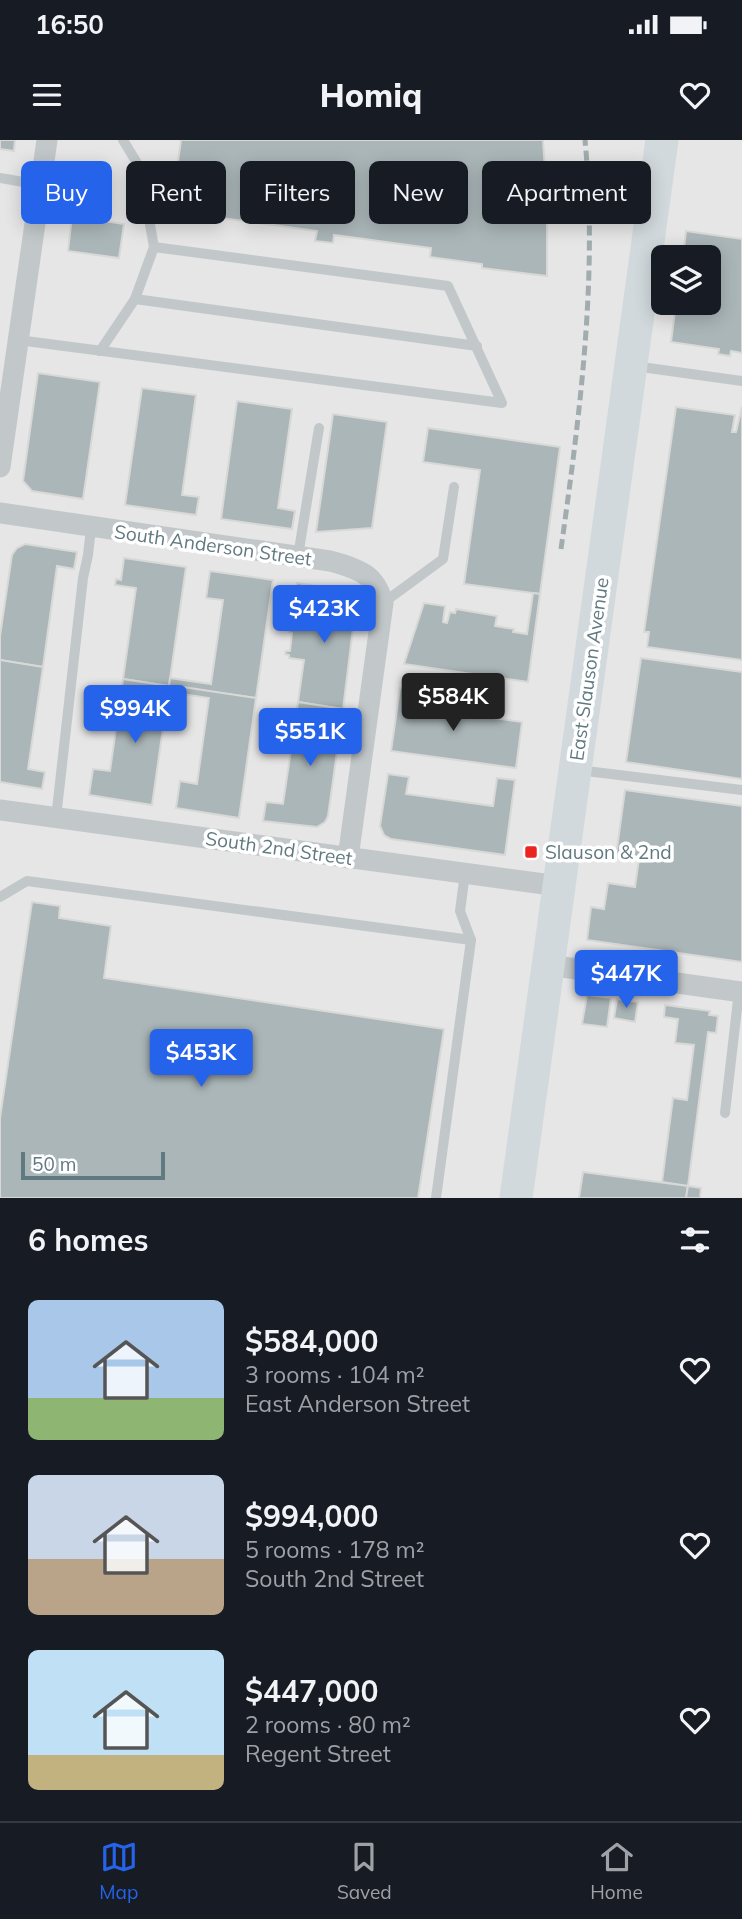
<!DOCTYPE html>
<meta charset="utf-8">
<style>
:root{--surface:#171b24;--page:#242831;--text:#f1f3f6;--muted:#9ea1a6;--line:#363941;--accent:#2563eb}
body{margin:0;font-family:Mulish,sans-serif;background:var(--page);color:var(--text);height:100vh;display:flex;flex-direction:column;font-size:26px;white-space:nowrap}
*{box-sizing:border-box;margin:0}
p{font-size:23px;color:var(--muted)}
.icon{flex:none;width:38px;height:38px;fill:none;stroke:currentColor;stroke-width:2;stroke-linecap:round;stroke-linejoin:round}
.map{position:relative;height:1058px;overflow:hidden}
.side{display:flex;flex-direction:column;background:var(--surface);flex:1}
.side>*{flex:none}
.guide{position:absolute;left:21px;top:21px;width:700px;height:63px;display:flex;gap:14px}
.tools{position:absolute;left:651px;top:105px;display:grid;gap:14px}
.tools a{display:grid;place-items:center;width:70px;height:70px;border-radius:10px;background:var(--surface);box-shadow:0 4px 18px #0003;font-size:35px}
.scale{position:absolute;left:21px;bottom:18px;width:144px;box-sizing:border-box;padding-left:7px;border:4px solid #617980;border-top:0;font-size:19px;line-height:24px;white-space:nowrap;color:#617980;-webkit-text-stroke:5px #fff;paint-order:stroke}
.price{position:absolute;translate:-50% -60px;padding:0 16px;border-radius:7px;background:var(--accent);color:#fff;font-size:23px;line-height:46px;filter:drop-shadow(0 2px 4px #0008)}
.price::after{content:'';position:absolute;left:50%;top:42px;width:21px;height:16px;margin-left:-10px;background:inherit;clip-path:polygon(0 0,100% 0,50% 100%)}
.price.current{background:#222;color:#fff}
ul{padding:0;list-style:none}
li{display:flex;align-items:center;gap:21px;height:175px;padding:0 28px}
li span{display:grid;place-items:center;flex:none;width:196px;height:140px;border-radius:10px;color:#555}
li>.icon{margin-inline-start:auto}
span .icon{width:84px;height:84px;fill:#fffc;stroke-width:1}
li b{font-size:30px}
h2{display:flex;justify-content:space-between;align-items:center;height:84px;padding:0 28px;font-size:30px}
.chip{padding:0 24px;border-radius:10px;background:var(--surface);box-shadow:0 4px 18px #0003;font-size:24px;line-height:63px}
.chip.current{background:var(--accent);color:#fff}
.status{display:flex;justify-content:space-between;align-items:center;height:49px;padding:0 35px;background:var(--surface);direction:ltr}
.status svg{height:19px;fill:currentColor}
header{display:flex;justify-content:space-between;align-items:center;height:91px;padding:0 28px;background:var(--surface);font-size:32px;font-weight:800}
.dock{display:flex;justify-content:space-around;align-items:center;height:98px;border-top:2px solid var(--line);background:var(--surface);font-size:19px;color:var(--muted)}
.dock a{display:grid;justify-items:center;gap:4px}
.dock .current{color:var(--accent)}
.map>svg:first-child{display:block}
.built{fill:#e5e6e5;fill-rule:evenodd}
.building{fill:#abb6b9;stroke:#d8d8d6;stroke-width:2}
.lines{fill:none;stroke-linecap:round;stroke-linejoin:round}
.lane{stroke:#c2c8ca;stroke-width:10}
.street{stroke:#c2c8ca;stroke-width:21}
.primary{stroke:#d2d9dc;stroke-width:33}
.rail{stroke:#a2acaf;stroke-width:5;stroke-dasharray:10 5;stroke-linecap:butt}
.poi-dot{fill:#eb2520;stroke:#fff;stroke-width:2.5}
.labels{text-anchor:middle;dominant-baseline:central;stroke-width:7;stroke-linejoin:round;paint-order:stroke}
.street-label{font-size:19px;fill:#617980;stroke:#fff}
.poi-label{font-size:19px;fill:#617980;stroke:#fff;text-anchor:start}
</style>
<div class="status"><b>16:50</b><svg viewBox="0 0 49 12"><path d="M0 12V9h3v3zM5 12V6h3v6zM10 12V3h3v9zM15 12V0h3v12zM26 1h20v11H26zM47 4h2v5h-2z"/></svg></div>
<header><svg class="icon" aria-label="menu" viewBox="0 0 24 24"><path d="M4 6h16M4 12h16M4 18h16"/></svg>Homiq<svg class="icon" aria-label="heart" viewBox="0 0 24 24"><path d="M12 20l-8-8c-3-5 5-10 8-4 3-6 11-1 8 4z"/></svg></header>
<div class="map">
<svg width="742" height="1058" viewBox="0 0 742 1058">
<rect width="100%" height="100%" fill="#f7f6f4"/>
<path class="built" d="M 0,0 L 742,0 L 742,1058 L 0,1058 ZM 663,117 L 709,117 L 709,163 L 663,163 Z"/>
<g class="building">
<path d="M 0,0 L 15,0 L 14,11 L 0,9 Z"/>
<path d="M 181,0 L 543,0 L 547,63 L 547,136 L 482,128 L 482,124 L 430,117 L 431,108 L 334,95 L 333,103 L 315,101 L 317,91 L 171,71 Z"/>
<path d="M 72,76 L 124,84 L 119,118 L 68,111 Z"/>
<path d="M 686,91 L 742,99 L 742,213 L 731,211 L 730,216 L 718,214 L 719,209 L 671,202 L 676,163 L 709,163 L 709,117 L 683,117 Z"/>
<path d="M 38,233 L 100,242 L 83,359 L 32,351 L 23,341 Z"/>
<path d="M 142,248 L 196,255 L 182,355 L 199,357 L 196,375 L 125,365 Z"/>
<path d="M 237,261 L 292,269 L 278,368 L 295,371 L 292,389 L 221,379 Z"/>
<path d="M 676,267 L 735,275 L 732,292 L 736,292 L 742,267 L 742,520 L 647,507 L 649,492 L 644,492 Z"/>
<path d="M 333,274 L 387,282 L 372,388 L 316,392 Z"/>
<path d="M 428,288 L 560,307 L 540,454 L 464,444 L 480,330 L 423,322 Z"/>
<path d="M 25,404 L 77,412 L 74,429 L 57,426 L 43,527 L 0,520 L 0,496 L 12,415 L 17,408 Z"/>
<path d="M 124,418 L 186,427 L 169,546 L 123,539 L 136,448 L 115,445 L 116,439 L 121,440 Z"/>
<path d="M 210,431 L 273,440 L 256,558 L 169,546 L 170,538 L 211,544 L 223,460 L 206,458 Z"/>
<path d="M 297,443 L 340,450 L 349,454 L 356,464 L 343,569 L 298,562 L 304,520 L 289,518 L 289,515 L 285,514 L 286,511 L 290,511 L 292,493 L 289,492 L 290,488 L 293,488 L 294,483 L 308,485 L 311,465 L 294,462 Z"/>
<path d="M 533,453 L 540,454 L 528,542 L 404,524 L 424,463 L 445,466 L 443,482 L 447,483 L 450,472 L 455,473 L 456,469 L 497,476 L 495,486 L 514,489 L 513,492 L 527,494 Z"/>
<path d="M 641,518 L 742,532 L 742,639 L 626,622 Z"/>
<path d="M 0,520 L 43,527 L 28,629 L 45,632 L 42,649 L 0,642 Z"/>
<path d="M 123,539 L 169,546 L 152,665 L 89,655 L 93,629 L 110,631 Z"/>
<path d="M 183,547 L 256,558 L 239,678 L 176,668 L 180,641 L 197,644 L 209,558 L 182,554 Z"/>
<path d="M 400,548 L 430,552 L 428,569 L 522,582 L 516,628 L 391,611 Z"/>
<path d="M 298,562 L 343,569 L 328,676 L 325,682 L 317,687 L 263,681 L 266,662 L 283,664 Z"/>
<path d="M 388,634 L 409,637 L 406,654 L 493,666 L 497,638 L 515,640 L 505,715 L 391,699 L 384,695 L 380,686 Z"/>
<path d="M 625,650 L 742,666 L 742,822 L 587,800 L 591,767 L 604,769 L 608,743 L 635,747 L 639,719 L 616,716 Z"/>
<path d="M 32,762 L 60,766 L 59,778 L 111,786 L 104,838 L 444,889 L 418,1058 L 0,1058 L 0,978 Z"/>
<path d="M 587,855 L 611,858 L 607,887 L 582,884 Z"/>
<path d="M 617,859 L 638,862 L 635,882 L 614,878 Z"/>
<path d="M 665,865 L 710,871 L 709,875 L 718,876 L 716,893 L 708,892 L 688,1046 L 662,1042 L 673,958 L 687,960 L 694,905 L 675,903 L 678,879 L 664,877 Z"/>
<path d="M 583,1032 L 688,1046 L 686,1058 L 579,1058 Z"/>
<path d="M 688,1046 L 701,1048 L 700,1058 L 686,1058 Z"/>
</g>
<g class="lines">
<g class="lane">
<path d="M 0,38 L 41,45"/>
<path d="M 135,159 L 477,206"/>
<path d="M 18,200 L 502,263 L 448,146 L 154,107 L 140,28 L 123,0"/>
<path d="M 100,211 L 135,159 L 154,107"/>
<path d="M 634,226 L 742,241"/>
<path d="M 298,416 L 319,288"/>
<path d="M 383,463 L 443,419 L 454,347"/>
<path d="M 578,630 L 742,650"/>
<path d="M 56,678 L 83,438 L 88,415 L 91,388"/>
<path d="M 0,757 L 27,741 L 471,800"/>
<path d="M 725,973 L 739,851"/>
<path d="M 436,1058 L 471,800 L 460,771 L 465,733"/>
</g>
<g class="street">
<path d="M 0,327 L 47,0"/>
<path d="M 0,373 L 330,421 C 358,429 375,433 383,463 L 348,718"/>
<path d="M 0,670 L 559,746"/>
<path d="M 548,825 L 742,852"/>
</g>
<path class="primary" d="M 516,1058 L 662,0"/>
<path class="rail" d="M 561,409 C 580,273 598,137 585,0"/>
</g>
<rect class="poi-dot" x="524" y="705" width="14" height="14" rx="3.5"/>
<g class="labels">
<g class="street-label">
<text transform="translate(213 405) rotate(8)">South Anderson Street</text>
<text transform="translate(589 529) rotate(-82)">East Slauson Avenue</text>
<text transform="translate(279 708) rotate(8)">South 2nd Street</text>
</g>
<g class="poi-label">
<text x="545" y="712">Slauson &amp; 2nd</text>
</g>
</g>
</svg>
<div class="tools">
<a><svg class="icon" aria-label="layers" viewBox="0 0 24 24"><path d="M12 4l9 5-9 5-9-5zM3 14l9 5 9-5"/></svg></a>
</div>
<div class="scale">50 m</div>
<b class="price" style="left:324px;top:505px">$423K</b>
<b class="price current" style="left:453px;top:593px">$584K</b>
<b class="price" style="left:135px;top:605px">$994K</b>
<b class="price" style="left:310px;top:628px">$551K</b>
<b class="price" style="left:626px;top:870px">$447K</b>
<b class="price" style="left:201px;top:949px">$453K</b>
<div class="guide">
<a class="chip current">Buy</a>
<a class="chip">Rent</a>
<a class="chip">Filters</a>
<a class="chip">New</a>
<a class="chip">Apartment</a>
</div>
</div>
<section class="side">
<h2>6 homes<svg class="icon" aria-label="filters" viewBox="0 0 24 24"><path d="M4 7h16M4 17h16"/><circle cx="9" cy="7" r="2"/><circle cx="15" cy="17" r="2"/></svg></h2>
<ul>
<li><span style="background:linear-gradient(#a9c7e8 70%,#8fb573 0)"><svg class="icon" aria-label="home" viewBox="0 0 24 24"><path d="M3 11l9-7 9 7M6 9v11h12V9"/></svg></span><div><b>$584,000</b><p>3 rooms · 104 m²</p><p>East Anderson Street</p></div><svg class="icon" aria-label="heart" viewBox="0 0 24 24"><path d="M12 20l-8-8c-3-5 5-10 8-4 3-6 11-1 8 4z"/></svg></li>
<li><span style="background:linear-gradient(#c9d6e8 60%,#b9a48a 0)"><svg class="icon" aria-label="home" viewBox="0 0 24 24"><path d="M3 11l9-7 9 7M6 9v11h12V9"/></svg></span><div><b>$994,000</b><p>5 rooms · 178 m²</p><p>South 2nd Street</p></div><svg class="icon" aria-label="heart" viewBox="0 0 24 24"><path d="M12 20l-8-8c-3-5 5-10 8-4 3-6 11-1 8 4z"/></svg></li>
<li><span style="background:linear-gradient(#bfe0f5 75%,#c2b280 0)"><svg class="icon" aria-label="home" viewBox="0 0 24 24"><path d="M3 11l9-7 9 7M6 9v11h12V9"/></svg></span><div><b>$447,000</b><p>2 rooms · 80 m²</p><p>Regent Street</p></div><svg class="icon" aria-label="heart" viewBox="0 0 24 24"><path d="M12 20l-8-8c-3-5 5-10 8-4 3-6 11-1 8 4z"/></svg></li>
</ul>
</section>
<nav class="dock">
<a class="current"><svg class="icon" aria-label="map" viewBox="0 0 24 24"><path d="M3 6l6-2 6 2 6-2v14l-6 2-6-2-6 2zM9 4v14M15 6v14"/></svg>Map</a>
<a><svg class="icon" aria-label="saved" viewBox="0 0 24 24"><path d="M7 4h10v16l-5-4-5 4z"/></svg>Saved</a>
<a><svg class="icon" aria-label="home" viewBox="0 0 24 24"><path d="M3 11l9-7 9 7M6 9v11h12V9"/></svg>Home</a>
</nav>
